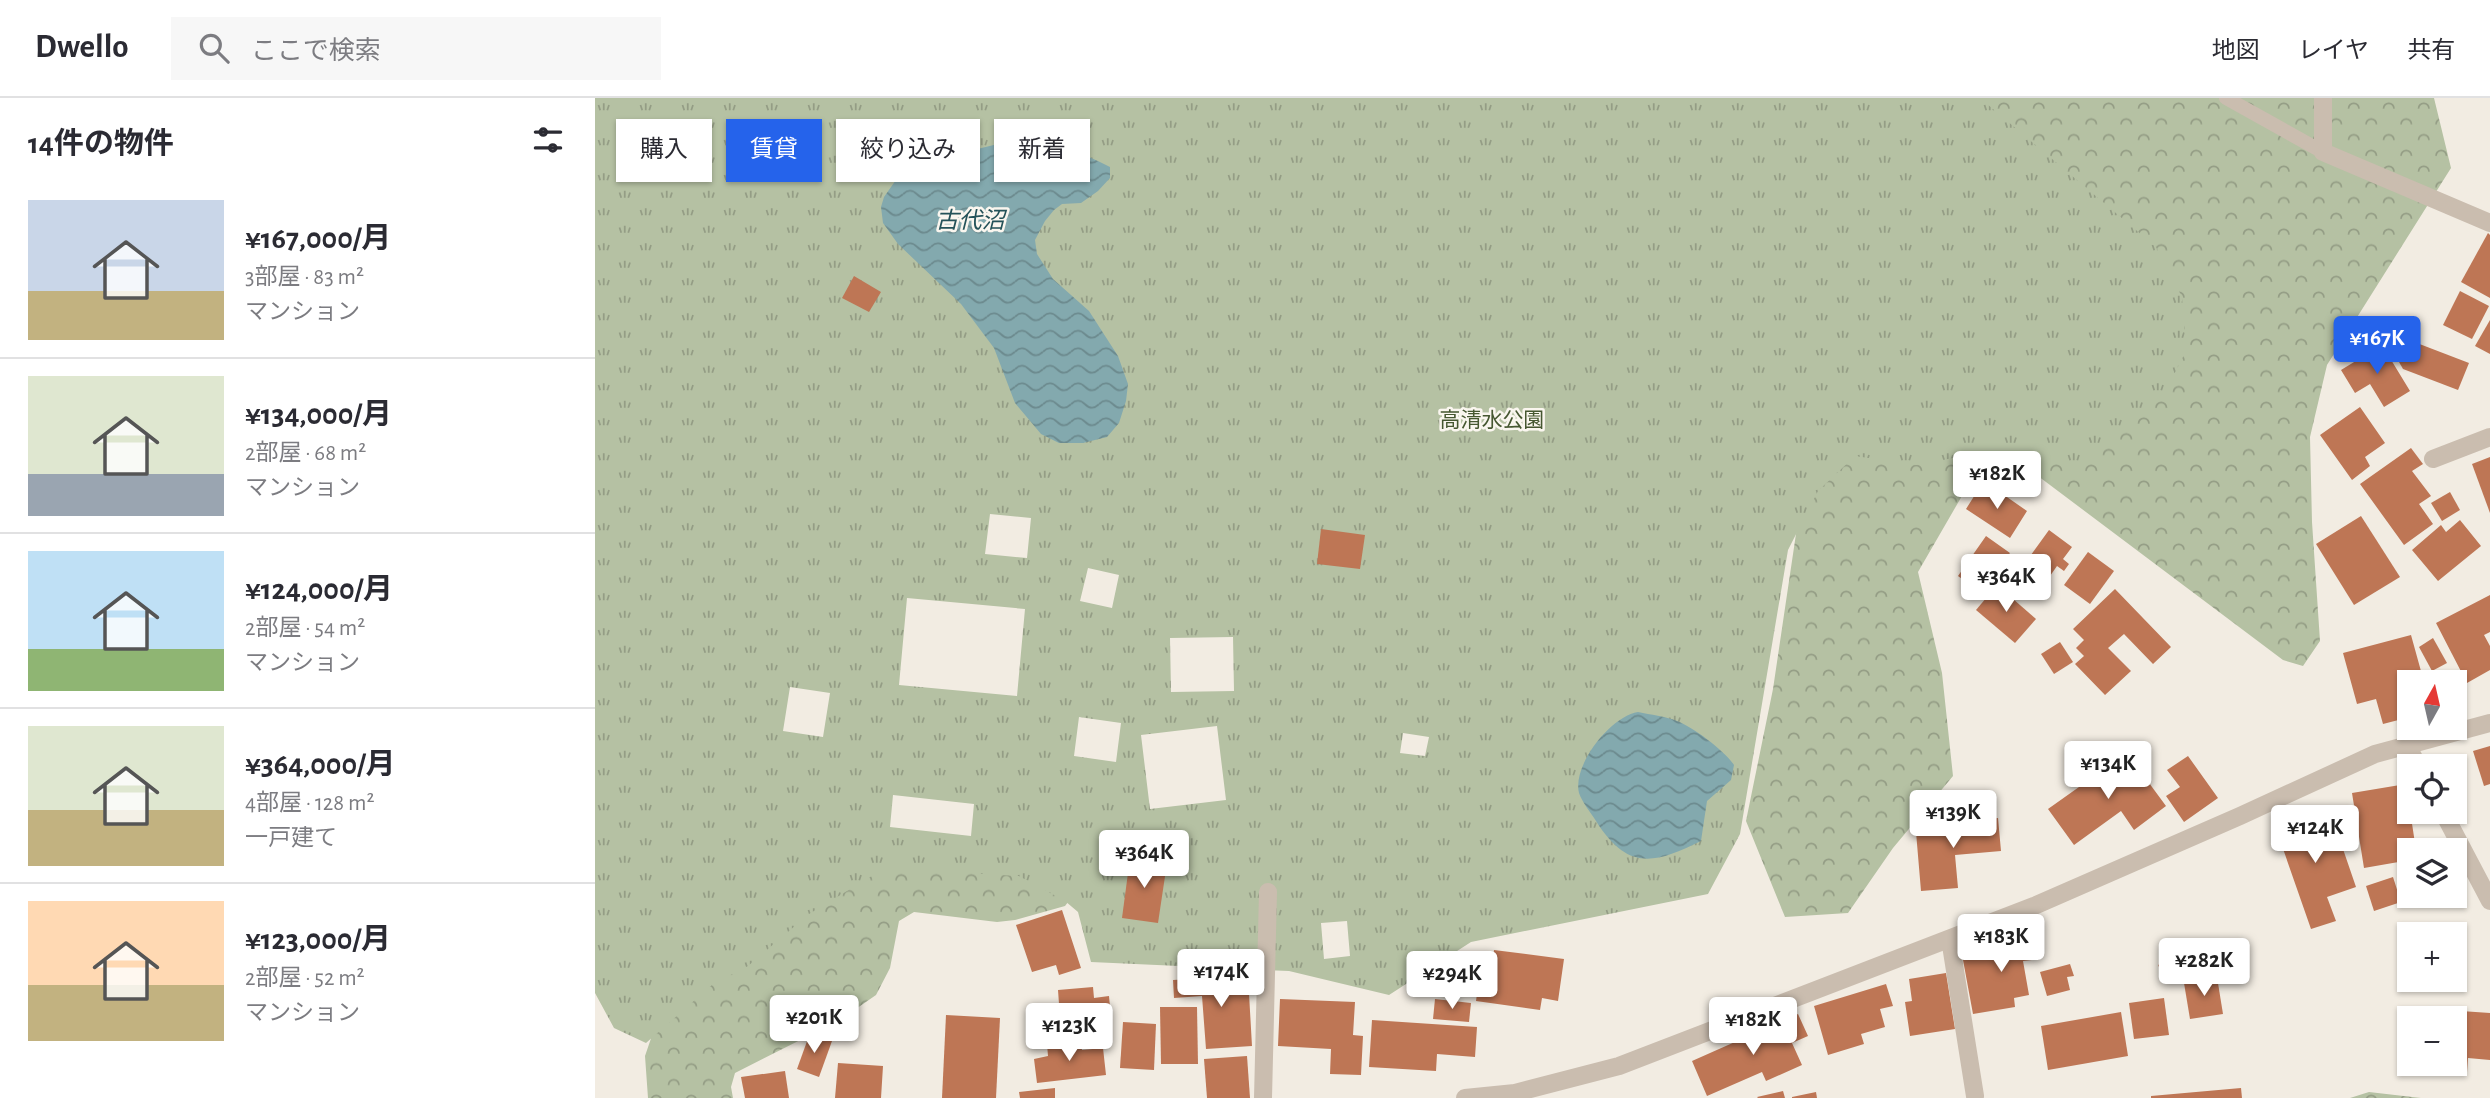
<!DOCTYPE html>
<html lang="ja">
<meta charset="utf-8">
<style>
:root{--surface:#fff;--page:#f7f7f7;--text:#2b2b33;--muted:#7c7c81;--line:#e1e1e2;--accent:#2563eb}
body{margin:0;font-family:"Alegreya Sans","Noto Sans JP",sans-serif;background:var(--page);color:var(--text);height:100vh;display:flex;flex-direction:column;font-size:26px;white-space:nowrap}
*{box-sizing:border-box;margin:0}
p{font-size:23px;color:var(--muted)}
.icon{flex:none;width:38px;height:38px;fill:none;stroke:currentColor;stroke-width:2;stroke-linecap:round;stroke-linejoin:round}
.map{position:relative;flex:1;overflow:hidden}
.details{display:flex;flex-direction:column;background:var(--surface);width:595px}
.details>*{flex:none}
.guide{position:absolute;left:21px;top:21px;width:665px;height:63px;display:flex;gap:14px}
.needle{width:46px;rotate:8deg}
.tools{position:absolute;left:1802px;top:572px;display:grid;gap:14px}
.tools a{display:grid;place-items:center;width:70px;height:70px;border-radius:0px;background:var(--surface);box-shadow:0 2px 5px #0004;font-size:35px}
.price{position:absolute;translate:-50% -60px;padding:0 16px;border-radius:7px;background:#fff;color:#222;font-size:23px;line-height:46px;filter:drop-shadow(0 2px 4px #0008)}
.price::after{content:'';position:absolute;left:50%;top:42px;width:21px;height:16px;margin-left:-10px;background:inherit;clip-path:polygon(0 0,100% 0,50% 100%)}
.price.active{background:var(--accent);color:#fff}
ul{padding:0;list-style:none}
li{display:flex;align-items:center;gap:21px;height:175px;padding:0 28px}
li+li{border-top:2px solid var(--line)}
li span{display:grid;place-items:center;flex:none;width:196px;height:140px;border-radius:0px;color:#555}
li>.icon{margin-inline-start:auto}
span .icon{width:84px;height:84px;fill:#fffc;stroke-width:1}
li b{font-size:30px}
h2{display:flex;justify-content:space-between;align-items:center;height:84px;padding:0 28px;font-size:30px}
.tag{padding:0 24px;border-radius:0px;background:var(--surface);box-shadow:0 2px 5px #0004;font-size:24px;line-height:63px}
.tag.active{background:var(--accent);color:#fff}
header{display:flex;align-items:center;gap:42px;box-sizing:border-box;height:98px;padding:0 35px;background:var(--surface);border-bottom:2px solid var(--line)}
header strong{font-size:33px}
nav{display:flex;gap:38px;margin-inline-start:auto;font-size:24px}
.search{width:490px;height:63px;background:var(--page);display:flex;align-items:center;gap:18px;box-sizing:border-box;padding:0 24px;border-radius:0px;color:var(--muted);font-size:26px}
main{display:flex;flex:1;min-height:0}
.map>svg:first-child{display:block}
.forest{fill:url(#forest-crowns)}
.park{fill:url(#park-tufts);fill-rule:evenodd}
.water{fill:url(#water-waves)}
.building{fill:#be7655}
.lines{fill:none;stroke-linecap:round;stroke-linejoin:round}
.service{stroke:#cabdaf;stroke-width:14}
.minor{stroke:#cabdaf;stroke-width:18}
.labels{text-anchor:middle;dominant-baseline:central;stroke-width:5;stroke-linejoin:round;paint-order:stroke}
.park-label{font-size:21px;fill:#465731;stroke:#faf6ef}
.water-label{font-size:23px;font-style:italic;fill:#245259;stroke:#faf6ef}
</style>
<header>
<strong>Dwello</strong>
<div class="search"><svg class="icon" aria-label="search" viewBox="0 0 24 24"><circle cx="10" cy="10" r="6"/><path d="M15 15l6 6"/></svg>ここで検索</div>
<nav><a>地図</a><a>レイヤ</a><a>共有</a></nav>
</header>
<main>
<section class="details">
<h2>14件の物件<svg class="icon" aria-label="filters" viewBox="0 0 24 24"><path d="M4 7h16M4 17h16"/><circle cx="9" cy="7" r="2"/><circle cx="15" cy="17" r="2"/></svg></h2>
<ul>
<li><span style="background:linear-gradient(#c9d6e8 65%,#c2b280 0)"><svg class="icon" aria-label="home" viewBox="0 0 24 24"><path d="M3 11l9-7 9 7M6 9v11h12V9"/></svg></span><div><b>¥167,000/月</b><p>3部屋 · 83 m²</p><p>マンション</p></div></li>
<li><span style="background:linear-gradient(#dfe7d0 70%,#9aa5b1 0)"><svg class="icon" aria-label="home" viewBox="0 0 24 24"><path d="M3 11l9-7 9 7M6 9v11h12V9"/></svg></span><div><b>¥134,000/月</b><p>2部屋 · 68 m²</p><p>マンション</p></div></li>
<li><span style="background:linear-gradient(#bfe0f5 70%,#8fb573 0)"><svg class="icon" aria-label="home" viewBox="0 0 24 24"><path d="M3 11l9-7 9 7M6 9v11h12V9"/></svg></span><div><b>¥124,000/月</b><p>2部屋 · 54 m²</p><p>マンション</p></div></li>
<li><span style="background:linear-gradient(#dfe7d0 60%,#c2b280 0)"><svg class="icon" aria-label="home" viewBox="0 0 24 24"><path d="M3 11l9-7 9 7M6 9v11h12V9"/></svg></span><div><b>¥364,000/月</b><p>4部屋 · 128 m²</p><p>一戸建て</p></div></li>
<li><span style="background:linear-gradient(#ffd9b3 60%,#c2b280 0)"><svg class="icon" aria-label="home" viewBox="0 0 24 24"><path d="M3 11l9-7 9 7M6 9v11h12V9"/></svg></span><div><b>¥123,000/月</b><p>2部屋 · 52 m²</p><p>マンション</p></div></li>
</ul>
</section>
<div class="map">
<svg width="1895" height="1000" viewBox="0 0 1895 1000">
<defs>
<pattern id="forest-crowns" width="20" height="18" patternUnits="userSpaceOnUse" patternTransform="scale(1.75)"><rect width="20" height="18" fill="#b5c1a3"/><path d="M2 6a3 3 0 1 1 6 0M12 15a3 3 0 1 1 6 0" fill="none" stroke="#949d85"/></pattern>
<pattern id="park-tufts" width="24" height="20" patternUnits="userSpaceOnUse" patternTransform="scale(1.75)"><rect width="24" height="20" fill="#b5c1a3"/><path d="M3 7l-1-3M5 7V3M7 7l1-3M15 17l-1-3M17 17v-4M19 17l1-3" fill="none" stroke="#949d85"/></pattern>
<pattern id="water-waves" width="16" height="10" patternUnits="userSpaceOnUse" patternTransform="scale(1.75)"><rect width="16" height="10" fill="#83a9ae"/><path d="M0 5q4-4 8 0t8 0" fill="none" stroke="#6c8a8e"/></pattern>
</defs>
<rect width="100%" height="100%" fill="#f2ece2"/>
<g class="forest">
<path d="M 989,0 L 1839,0 L 1856,70 L 1732,267 L 1715,339 L 1717,424 L 1725,543 L 1708,568 L 1688,562 L 1435,372 L 1386,365 L 1323,474 L 1347,575 L 1358,678 L 1298,750 L 1253,815 L 1190,819 L 1151,723 L 1178,591 L 1213,355 Z"/>
<path d="M 241,735 L 399,743 L 477,799 L 470,808 L 420,822 L 402,824 L 319,814 L 304,823 L 295,870 L 281,897 L 245,922 L 140,975 L 136,989 L 138,1000 L 53,1000 L 50,958 L 65,914 Z"/>
<path d="M 1774,994 L 1826,1000 L 1755,1000 Z"/>
</g>
<path class="park" d="M 0,0 L 1385,0 L 1561,149 L 1587,199 L 1591,253 L 1570,294 L 1502,351 L 1486,370 L 1448,362 L 1390,354 L 1321,367 L 1260,358 L 1223,393 L 1193,452 L 1145,736 L 1113,796 L 876,844 L 794,897 L 694,873 L 496,864 L 483,814 L 470,803 L 424,778 L 290,770 L 214,816 L 153,868 L 118,886 L 51,945 L 19,930 L 0,895 ZM 395,416 L 436,420 L 432,460 L 390,456 ZM 493,470 L 524,477 L 517,510 L 485,503 ZM 312,500 L 430,511 L 422,598 L 304,587 ZM 638,539 L 639,593 L 576,594 L 575,540 ZM 195,589 L 235,595 L 228,639 L 188,633 ZM 484,619 L 526,625 L 521,664 L 479,658 ZM 622,628 L 631,702 L 555,711 L 546,637 ZM 808,635 L 834,639 L 830,658 L 805,655 ZM 298,697 L 379,706 L 376,738 L 295,729 ZM 752,823 L 755,858 L 729,861 L 726,825 Z"/>
<g class="water">
<path d="M 411,44 C 448,45 483,51 515,69 L 515,80 L 503,93 L 486,105 L 467,106 L 459,112 L 450,123 L 440,142 L 442,156 L 458,181 L 494,213 L 523,258 L 533,286 L 531,303 L 524,325 L 512,339 L 488,345 L 464,345 L 446,336 L 420,305 L 399,250 L 366,206 L 303,146 L 288,125 L 286,109 L 289,99 L 303,79 L 323,75 L 326,55 L 331,52 L 362,56 Z"/>
<path d="M 1043,614 C 1056,617 1070,618 1082,623 C 1098,629 1130,653 1139,667 L 1136,682 L 1112,703 L 1106,743 C 1058,767 1032,772 1001,723 C 996,715 987,704 984,695 C 977,667 1016,618 1043,614 Z"/>
</g>
<g class="building">
<path d="M 1893,135 L 1895,137 L 1895,200 L 1866,184 Z"/>
<path d="M 259,178 L 286,194 L 274,214 L 247,200 Z"/>
<path d="M 1865,193 L 1894,208 L 1877,241 L 1848,227 Z"/>
<path d="M 1895,222 L 1895,256 L 1880,248 Z"/>
<path d="M 1801,237 L 1874,265 L 1863,292 L 1808,271 L 1796,250 Z"/>
<path d="M 1787,247 L 1815,293 L 1789,309 L 1775,286 L 1760,295 L 1746,272 Z"/>
<path d="M 1765,309 L 1790,345 L 1770,359 L 1775,368 L 1757,382 L 1725,337 Z"/>
<path d="M 1816,350 L 1828,366 L 1817,373 L 1836,398 L 1824,406 L 1838,426 L 1809,447 L 1765,386 Z"/>
<path d="M 1895,359 L 1895,415 L 1877,366 Z"/>
<path d="M 1399,390 L 1432,413 L 1415,440 L 1371,411 L 1383,392 L 1393,399 Z"/>
<path d="M 1855,394 L 1865,412 L 1847,423 L 1836,405 Z"/>
<path d="M 1766,418 L 1805,479 L 1759,507 L 1721,446 Z"/>
<path d="M 1865,422 L 1886,448 L 1843,483 L 1817,452 L 1846,427 L 1851,434 Z"/>
<path d="M 726,431 L 770,437 L 765,471 L 722,466 Z"/>
<path d="M 1454,432 L 1477,449 L 1468,461 L 1474,466 L 1469,473 L 1462,468 L 1448,488 L 1425,472 Z"/>
<path d="M 1391,438 L 1415,455 L 1405,468 L 1412,472 L 1406,480 L 1399,475 L 1385,494 L 1363,478 Z"/>
<path d="M 1493,454 L 1519,473 L 1495,506 L 1469,487 Z"/>
<path d="M 1402,487 L 1441,521 L 1420,545 L 1381,512 Z"/>
<path d="M 1520,491 L 1576,549 L 1558,566 L 1529,536 L 1513,550 L 1536,573 L 1510,597 L 1480,566 L 1489,558 L 1481,550 L 1489,542 L 1478,531 Z"/>
<path d="M 1895,497 L 1895,534 L 1889,537 L 1895,548 L 1895,572 L 1872,585 L 1841,525 Z"/>
<path d="M 1816,537 L 1829,584 L 1815,584 L 1815,598 L 1810,599 L 1815,619 L 1788,626 L 1781,601 L 1762,606 L 1748,555 Z"/>
<path d="M 1838,540 L 1852,565 L 1837,573 L 1824,549 Z"/>
<path d="M 1465,544 L 1478,564 L 1459,576 L 1446,556 Z"/>
<path d="M 1895,648 L 1895,686 L 1889,688 L 1878,653 Z"/>
<path d="M 1532,655 L 1571,708 L 1539,732 L 1526,713 L 1479,747 L 1453,711 Z"/>
<path d="M 1593,658 L 1623,700 L 1589,724 L 1571,698 L 1585,689 L 1572,672 Z"/>
<path d="M 1811,686 L 1821,752 L 1815,752 L 1815,762 L 1769,770 L 1757,695 Z"/>
<path d="M 1710,714 L 1714,727 L 1737,719 L 1761,789 L 1732,799 L 1741,823 L 1716,831 L 1679,725 Z"/>
<path d="M 1403,720 L 1406,753 L 1360,757 L 1363,790 L 1326,793 L 1321,734 L 1349,732 L 1348,724 Z"/>
<path d="M 535,760 L 572,765 L 563,825 L 527,820 Z"/>
<path d="M 1798,779 L 1806,804 L 1779,813 L 1771,788 Z"/>
<path d="M 467,812 L 486,870 L 464,877 L 461,867 L 437,874 L 421,827 Z"/>
<path d="M 1441,835 L 1445,861 L 1428,863 L 1434,897 L 1419,900 L 1420,909 L 1378,916 L 1368,862 L 1404,855 L 1401,841 Z"/>
<path d="M 899,852 L 969,861 L 963,903 L 947,900 L 945,912 L 881,903 L 887,860 L 898,862 Z"/>
<path d="M 1581,858 L 1588,872 L 1570,882 L 1563,867 Z"/>
<path d="M 1475,866 L 1479,878 L 1472,879 L 1475,892 L 1452,898 L 1445,874 Z"/>
<path d="M 1351,875 L 1360,931 L 1315,938 L 1310,904 L 1317,903 L 1314,881 Z"/>
<path d="M 653,878 L 657,948 L 611,951 L 607,898 L 579,900 L 578,882 Z"/>
<path d="M 1622,879 L 1628,916 L 1595,921 L 1589,885 Z"/>
<path d="M 1291,886 L 1298,908 L 1285,911 L 1290,929 L 1266,936 L 1269,946 L 1233,957 L 1219,908 Z"/>
<path d="M 498,889 L 499,900 L 514,898 L 517,931 L 453,937 L 450,908 L 464,906 L 463,892 Z"/>
<path d="M 1569,900 L 1574,937 L 1539,941 L 1534,905 Z"/>
<path d="M 685,901 L 760,904 L 758,937 L 768,938 L 766,977 L 735,976 L 736,951 L 683,948 Z"/>
<path d="M 840,901 L 876,905 L 874,924 L 838,921 Z"/>
<path d="M 565,909 L 602,909 L 603,966 L 566,966 Z"/>
<path d="M 1866,913 L 1895,915 L 1895,962 L 1873,960 L 1872,974 L 1852,972 L 1852,966 L 1860,966 L 1860,922 L 1866,922 Z"/>
<path d="M 1526,914 L 1533,958 L 1453,972 L 1446,928 Z"/>
<path d="M 1203,916 L 1213,938 L 1197,945 L 1207,967 L 1171,983 L 1167,974 L 1112,998 L 1097,963 Z"/>
<path d="M 351,917 L 405,920 L 401,1000 L 347,1000 Z"/>
<path d="M 777,922 L 882,929 L 880,959 L 842,956 L 841,973 L 774,969 Z"/>
<path d="M 528,924 L 561,926 L 559,972 L 525,970 Z"/>
<path d="M 215,935 L 237,943 L 224,979 L 202,971 Z"/>
<path d="M 485,942 L 487,952 L 508,950 L 511,977 L 442,985 L 439,961 L 453,958 L 452,946 Z"/>
<path d="M 652,958 L 655,1000 L 612,1000 L 609,961 Z"/>
<path d="M 243,965 L 288,968 L 286,1000 L 240,1000 Z"/>
<path d="M 190,973 L 194,1000 L 150,1000 L 146,979 Z"/>
<path d="M 460,990 L 460,1000 L 425,1000 L 424,994 Z"/>
<path d="M 1646,990 L 1647,1000 L 1556,1000 L 1556,998 Z"/>
<path d="M 1188,993 L 1190,1000 L 1163,1000 L 1162,999 Z"/>
<path d="M 1221,994 L 1222,1000 L 1197,1000 L 1197,999 Z"/>
</g>
<g class="lines">
<path class="service" d="M 1631,0 L 1728,54"/>
<g class="minor">
<path d="M 1728,0 L 1728,54 L 1895,125"/>
<path d="M 1838,361 L 1895,339"/>
<path d="M 1812,647 L 1823,668"/>
<path d="M 1848,714 L 1895,803"/>
<path d="M 1355,841 L 1380,998"/>
<path d="M 668,1000 L 673,794"/>
<path d="M 870,1000 L 920,995 L 1024,968 L 1439,808 L 1645,718 L 1780,656 L 1895,625"/>
</g>
</g>
<g class="labels">
<g class="park-label">
<text x="897" y="322">高清水公園</text>
</g>
<g class="water-label">
<text x="375" y="123">古代沼</text>
</g>
</g>
</svg>
<div class="tools">
<a><svg class="needle" viewBox="-14 -14 28 28"><path d="M0-13l5 13h-10z" fill="#e53935"/><path d="M0 13l5-13h-10z" fill="#7c7c81"/></svg></a>
<a><svg class="icon" aria-label="locate" viewBox="0 0 24 24"><circle cx="12" cy="12" r="6"/><path d="M12 2v4M12 18v4M2 12h4M18 12h4"/></svg></a>
<a><svg class="icon" aria-label="layers" viewBox="0 0 24 24"><path d="M12 4l9 5-9 5-9-5zM3 14l9 5 9-5"/></svg></a>
<a>+</a>
<a>−</a>
</div>
<b class="price active" style="left:1782px;top:278px">¥167K</b>
<b class="price" style="left:1402px;top:413px">¥182K</b>
<b class="price" style="left:1411px;top:516px">¥364K</b>
<b class="price" style="left:1513px;top:703px">¥134K</b>
<b class="price" style="left:1358px;top:752px">¥139K</b>
<b class="price" style="left:1720px;top:767px">¥124K</b>
<b class="price" style="left:549px;top:792px">¥364K</b>
<b class="price" style="left:1406px;top:876px">¥183K</b>
<b class="price" style="left:1609px;top:900px">¥282K</b>
<b class="price" style="left:626px;top:911px">¥174K</b>
<b class="price" style="left:857px;top:913px">¥294K</b>
<b class="price" style="left:219px;top:957px">¥201K</b>
<b class="price" style="left:1158px;top:959px">¥182K</b>
<b class="price" style="left:474px;top:965px">¥123K</b>
<div class="guide">
<a class="tag">購入</a>
<a class="tag active">賃貸</a>
<a class="tag">絞り込み</a>
<a class="tag">新着</a>
</div>
</div>
</main>
